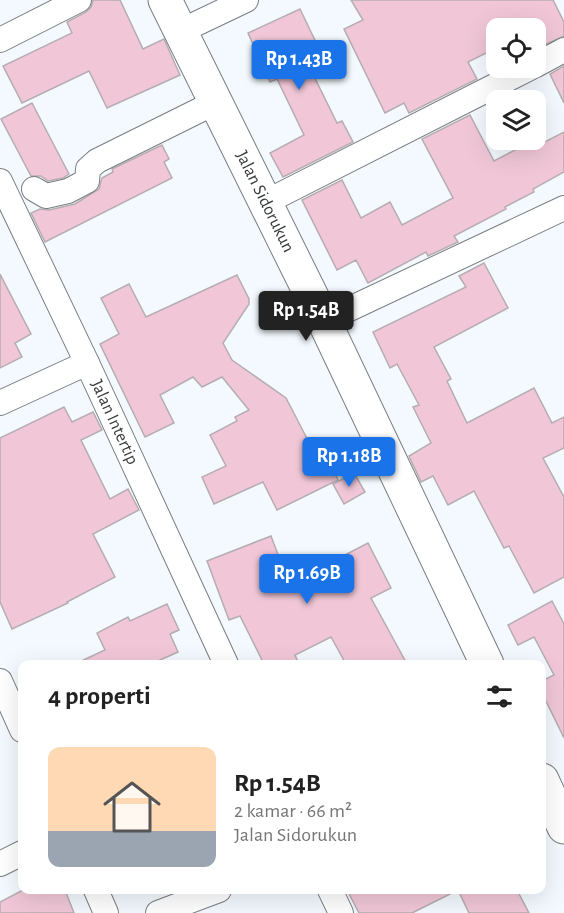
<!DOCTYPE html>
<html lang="id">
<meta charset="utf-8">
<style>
:root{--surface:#fff;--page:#f6f6f6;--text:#222;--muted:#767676;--line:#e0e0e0;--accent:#1a73e8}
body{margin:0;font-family:"Alegreya Sans",sans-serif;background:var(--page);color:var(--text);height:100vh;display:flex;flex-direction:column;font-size:22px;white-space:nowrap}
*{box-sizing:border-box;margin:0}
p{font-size:20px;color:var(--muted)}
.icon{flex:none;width:33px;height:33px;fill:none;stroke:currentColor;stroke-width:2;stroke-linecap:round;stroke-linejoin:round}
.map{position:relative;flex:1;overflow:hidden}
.drawer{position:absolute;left:18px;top:660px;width:528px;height:234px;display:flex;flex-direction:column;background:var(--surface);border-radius:12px;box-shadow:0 6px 24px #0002}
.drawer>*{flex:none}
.fabs{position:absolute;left:486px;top:18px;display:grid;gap:12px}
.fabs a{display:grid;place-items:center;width:60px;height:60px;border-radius:12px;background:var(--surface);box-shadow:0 6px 24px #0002;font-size:30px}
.price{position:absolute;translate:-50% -51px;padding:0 14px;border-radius:6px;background:var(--accent);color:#fff;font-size:20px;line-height:39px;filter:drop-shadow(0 2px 3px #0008)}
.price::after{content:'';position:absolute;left:50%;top:36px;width:18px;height:14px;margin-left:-9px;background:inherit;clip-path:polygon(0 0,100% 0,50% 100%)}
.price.current{background:#222;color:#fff}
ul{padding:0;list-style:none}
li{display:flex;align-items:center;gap:18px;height:150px;padding:0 30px}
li+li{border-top:2px solid var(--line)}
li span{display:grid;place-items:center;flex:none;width:168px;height:120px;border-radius:12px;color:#555}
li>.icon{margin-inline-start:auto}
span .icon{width:72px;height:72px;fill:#fffc;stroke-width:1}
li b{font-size:26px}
h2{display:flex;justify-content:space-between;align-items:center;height:72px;padding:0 30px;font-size:26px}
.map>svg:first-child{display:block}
.building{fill:#f1c7d7;stroke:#b5adb0;stroke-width:1.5}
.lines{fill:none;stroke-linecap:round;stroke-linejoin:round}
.street-casing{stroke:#787d81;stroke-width:26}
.secondary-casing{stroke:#787d81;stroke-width:35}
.street{stroke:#fff;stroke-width:24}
.secondary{stroke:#fff;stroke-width:33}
.labels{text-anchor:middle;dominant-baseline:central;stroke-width:4.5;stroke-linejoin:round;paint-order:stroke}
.street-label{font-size:18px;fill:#373a3b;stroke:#fff}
</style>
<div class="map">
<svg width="564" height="913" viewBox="0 0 564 913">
<rect width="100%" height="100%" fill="#f3f9fe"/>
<g class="building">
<path d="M 93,0 L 120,0 L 143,49 L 164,39 L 180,75 L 107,108 L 89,71 L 22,103 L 3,66 L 72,33 L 67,22 L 86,12 L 91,7 Z"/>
<path d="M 351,0 L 553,0 L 564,22 L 564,36 L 538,48 L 536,43 L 536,28 L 496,28 L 496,48 L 468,62 L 477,79 L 409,113 L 404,103 L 385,113 L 344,29 L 363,20 Z"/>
<path d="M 300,9 L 323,57 L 308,64 L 337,123 L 342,121 L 353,142 L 283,177 L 270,153 L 304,135 L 277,79 L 270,82 L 248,33 Z"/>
<path d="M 564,66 L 564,103 L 550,74 Z"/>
<path d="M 32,103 L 69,174 L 63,178 L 48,181 L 41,176 L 31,176 L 1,119 Z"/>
<path d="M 470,115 L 494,161 L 538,138 L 541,144 L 564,132 L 564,172 L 533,189 L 534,192 L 505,207 L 506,209 L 454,236 L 458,242 L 428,256 L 426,252 L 368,283 L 356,260 L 337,270 L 302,200 L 342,180 L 361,218 L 390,202 L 402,225 L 453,198 L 422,139 Z"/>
<path d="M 162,145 L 169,159 L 164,162 L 172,178 L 45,242 L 31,213 L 40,209 L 49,210 L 75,204 L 99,189 L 102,178 L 113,172 L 112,169 Z"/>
<path d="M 484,263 L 508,308 L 434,347 L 451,379 L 447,381 L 467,423 L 534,388 L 552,423 L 564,417 L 564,448 L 543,458 L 564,497 L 564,577 L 534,593 L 509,546 L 504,548 L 474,491 L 448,505 L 433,476 L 421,482 L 409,456 L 431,443 L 413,407 L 419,405 L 397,364 L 390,368 L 373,332 L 466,287 L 459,276 Z"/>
<path d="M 0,274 L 31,334 L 15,343 L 22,357 L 0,368 Z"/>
<path d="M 237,275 L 249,299 L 249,304 L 223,343 L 232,360 L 286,398 L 313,450 L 321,446 L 338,480 L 277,510 L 263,482 L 214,504 L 202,477 L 226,466 L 210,435 L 237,421 L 235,417 L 249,410 L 222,377 L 202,387 L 193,377 L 160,395 L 174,423 L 145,437 L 100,344 L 119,334 L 101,298 L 129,284 L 146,317 Z"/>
<path d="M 64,407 L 72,422 L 93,412 L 102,430 L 81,440 L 110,499 L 128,489 L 139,510 L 93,534 L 115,577 L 67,602 L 68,603 L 12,629 L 0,602 L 0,438 Z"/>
<path d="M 354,473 L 365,492 L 344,504 L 333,484 Z"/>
<path d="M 271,536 L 289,584 L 368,543 L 391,588 L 371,598 L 407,664 L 346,664 L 331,637 L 295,655 L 299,664 L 264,664 L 240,616 L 229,620 L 207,561 Z"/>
<path d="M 552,601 L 564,624 L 564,738 L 542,693 L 542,681 L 554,675 L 534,637 L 518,645 L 508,625 Z"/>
<path d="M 167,604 L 179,630 L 170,634 L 178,652 L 151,664 L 75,664 L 105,650 L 97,633 L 128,617 L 130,621 Z"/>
<path d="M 23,890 L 65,890 L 74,913 L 0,913 L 0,902 Z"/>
<path d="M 347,890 L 517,890 L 529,913 L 469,913 L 458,890 L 412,913 L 359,913 Z"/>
</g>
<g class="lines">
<g class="street-casing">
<g id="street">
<path d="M 181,31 L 246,0"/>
<path d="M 0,40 L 79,0"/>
<path d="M 536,65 L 564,50"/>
<path id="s1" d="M 0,181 L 87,363 L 226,664"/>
<path d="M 34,189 L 46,196 L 68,191 L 87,181 L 88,169 L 97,161 L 216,102"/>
<path d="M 266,202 L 530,68"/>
<path d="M 324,321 L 564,208"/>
<path d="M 0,403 L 87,363"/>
<path d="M 0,681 L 22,730"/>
<path d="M 0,864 L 22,853"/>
<path d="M 96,890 L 106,913"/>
<path d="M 330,890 L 341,913"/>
<path d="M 158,913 L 219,890"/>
</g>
</g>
<g class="secondary-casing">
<g id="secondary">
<path id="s2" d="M 165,0 L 324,321 L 487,664"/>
<path d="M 542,780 L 564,827"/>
</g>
</g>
<use href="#street" class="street"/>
<use href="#secondary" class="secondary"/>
</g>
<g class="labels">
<g class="street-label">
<text stroke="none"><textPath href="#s2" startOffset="225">Jalan Sidorukun</textPath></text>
<text stroke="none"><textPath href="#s1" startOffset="267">Jalan Intertip</textPath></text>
</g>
</g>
</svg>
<div class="fabs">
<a><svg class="icon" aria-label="locate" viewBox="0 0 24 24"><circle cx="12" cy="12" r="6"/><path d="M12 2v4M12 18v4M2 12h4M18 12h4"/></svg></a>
<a><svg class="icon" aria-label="layers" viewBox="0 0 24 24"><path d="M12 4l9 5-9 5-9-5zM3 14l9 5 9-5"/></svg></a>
</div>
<b class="price" style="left:299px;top:91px">Rp 1.43B</b>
<b class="price current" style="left:306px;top:342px">Rp 1.54B</b>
<b class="price" style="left:349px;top:488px">Rp 1.18B</b>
<b class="price" style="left:307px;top:605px">Rp 1.69B</b>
<section class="drawer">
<h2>4 properti<svg class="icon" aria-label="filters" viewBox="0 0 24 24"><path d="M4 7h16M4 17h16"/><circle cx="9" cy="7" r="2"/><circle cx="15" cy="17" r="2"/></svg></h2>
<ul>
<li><span style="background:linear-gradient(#ffd9b3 70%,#9aa5b1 0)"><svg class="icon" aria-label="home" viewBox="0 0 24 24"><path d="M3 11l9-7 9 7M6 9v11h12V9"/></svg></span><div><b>Rp 1.54B</b><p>2 kamar · 66 m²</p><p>Jalan Sidorukun</p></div></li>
</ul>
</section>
</div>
